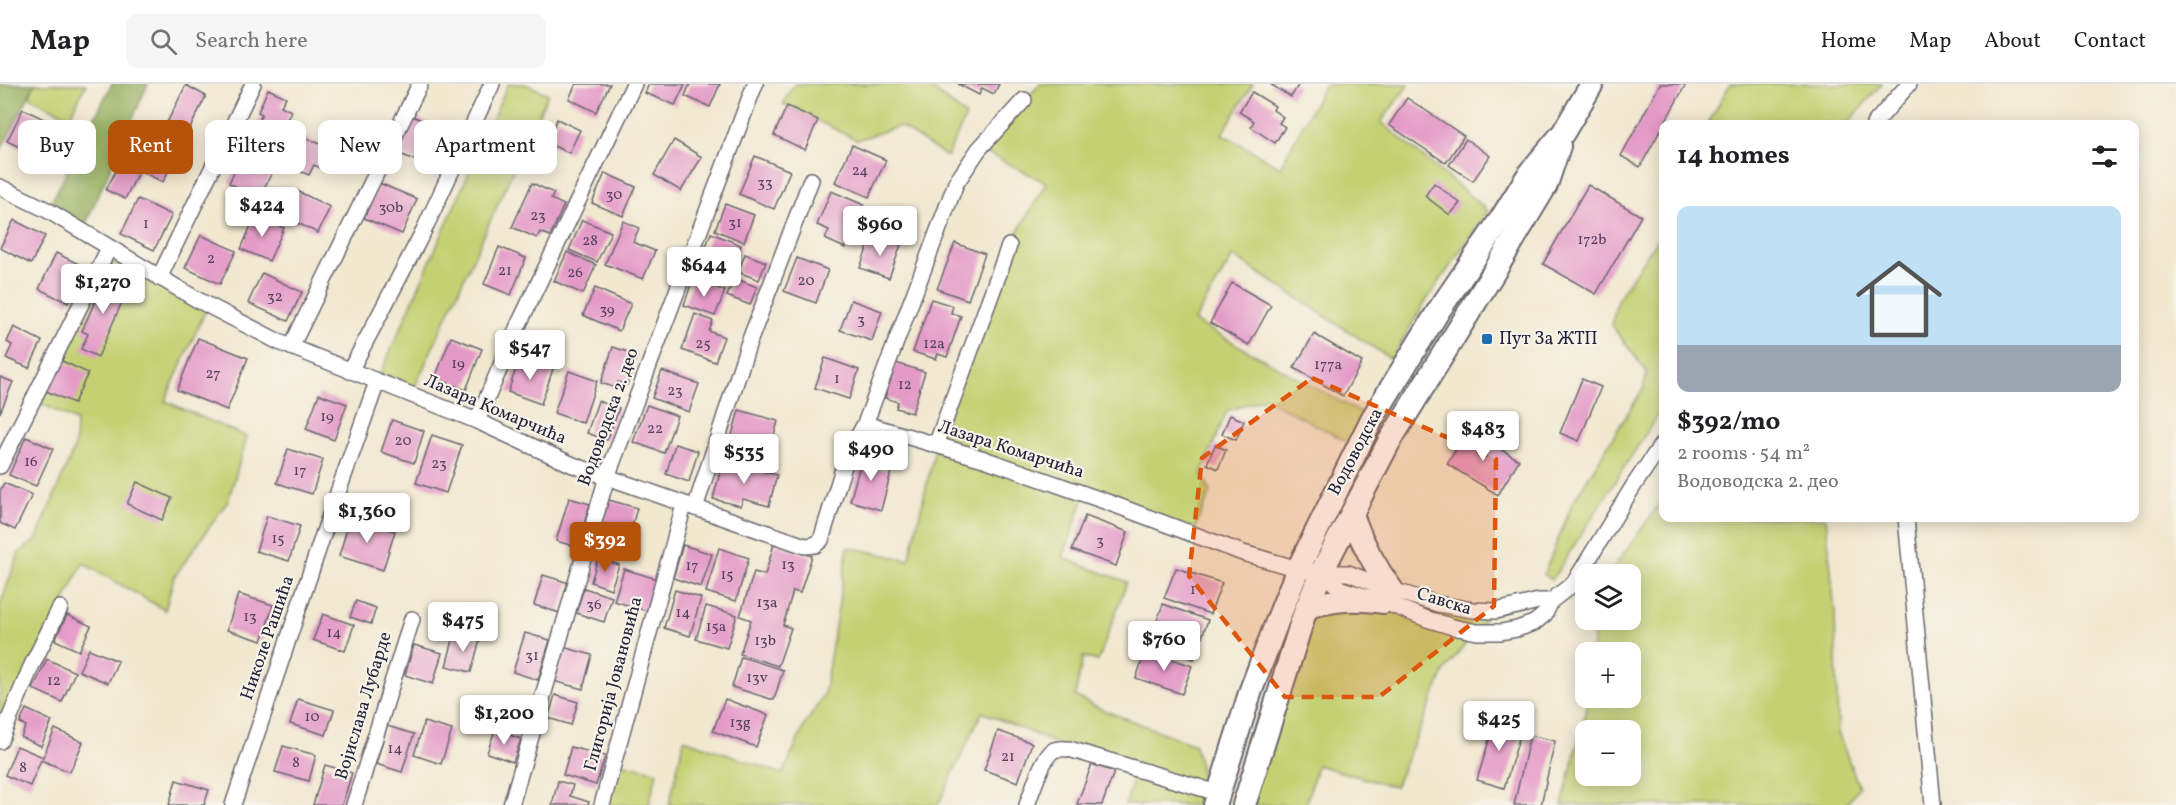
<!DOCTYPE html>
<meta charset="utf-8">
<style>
:root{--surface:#fff;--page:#f6f6f6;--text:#202124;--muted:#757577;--line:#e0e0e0;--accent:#b45309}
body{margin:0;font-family:Vollkorn,serif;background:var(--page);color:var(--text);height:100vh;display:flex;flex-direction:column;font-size:22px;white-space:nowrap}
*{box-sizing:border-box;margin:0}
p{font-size:20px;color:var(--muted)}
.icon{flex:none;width:33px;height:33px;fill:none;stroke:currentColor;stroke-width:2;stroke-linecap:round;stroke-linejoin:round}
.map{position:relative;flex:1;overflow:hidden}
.panel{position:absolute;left:1659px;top:36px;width:480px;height:402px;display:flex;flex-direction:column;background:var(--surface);border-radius:12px;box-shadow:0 3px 15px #0003}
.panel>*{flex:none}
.guide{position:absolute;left:18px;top:36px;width:570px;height:54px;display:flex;gap:12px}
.fabs{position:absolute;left:1575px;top:480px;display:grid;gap:12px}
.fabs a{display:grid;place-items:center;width:66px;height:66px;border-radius:12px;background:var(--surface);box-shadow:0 3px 15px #0003;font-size:30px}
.price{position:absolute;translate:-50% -51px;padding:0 14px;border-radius:6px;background:#fff;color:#222;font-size:20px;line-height:39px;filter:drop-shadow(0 2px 3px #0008)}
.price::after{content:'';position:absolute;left:50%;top:36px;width:18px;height:14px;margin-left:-9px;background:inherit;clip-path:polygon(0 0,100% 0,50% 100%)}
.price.current{background:var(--accent);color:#fff}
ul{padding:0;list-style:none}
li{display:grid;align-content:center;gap:12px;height:318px;padding:0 18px}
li+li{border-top:2px solid var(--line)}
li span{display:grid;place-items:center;height:186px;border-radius:12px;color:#555}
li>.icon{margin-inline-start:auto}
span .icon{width:108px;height:108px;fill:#fffc;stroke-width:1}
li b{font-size:26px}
h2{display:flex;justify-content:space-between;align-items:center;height:72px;padding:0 18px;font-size:26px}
.pill{padding:0 21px;border-radius:12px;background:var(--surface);box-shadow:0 3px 15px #0003;font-size:21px;line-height:54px}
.pill.current{background:var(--accent);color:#fff}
header{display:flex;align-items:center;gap:36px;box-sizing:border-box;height:84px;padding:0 30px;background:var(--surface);border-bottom:2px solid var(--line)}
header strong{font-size:28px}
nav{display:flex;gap:33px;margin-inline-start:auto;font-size:21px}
.search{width:420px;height:54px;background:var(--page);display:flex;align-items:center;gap:15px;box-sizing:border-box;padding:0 21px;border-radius:12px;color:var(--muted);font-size:22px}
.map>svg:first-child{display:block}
.green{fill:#c4d173;stroke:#737a57;stroke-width:1.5;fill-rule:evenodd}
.forest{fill:#9bb365;stroke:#5e6a50;stroke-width:1.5}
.building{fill:#e49ac7}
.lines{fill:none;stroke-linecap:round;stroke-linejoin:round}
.minor-casing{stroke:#6a676f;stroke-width:18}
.secondary-casing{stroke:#6a676f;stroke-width:26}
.minor{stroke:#fff;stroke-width:15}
.secondary{stroke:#fff;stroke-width:22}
.marked{fill:#de560e;fill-opacity:0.2;stroke:#de560e;stroke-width:4.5;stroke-dasharray:12 8;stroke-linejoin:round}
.poi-dot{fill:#1f6fb2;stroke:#f7f3e8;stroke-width:2}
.labels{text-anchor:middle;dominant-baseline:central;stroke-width:4.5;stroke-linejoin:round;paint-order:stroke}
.number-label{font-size:15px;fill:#52405e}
.poi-label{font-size:18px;fill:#22223b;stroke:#f7f3e8;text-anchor:start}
.street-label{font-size:18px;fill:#22223b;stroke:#f7f3e8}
</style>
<header>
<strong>Map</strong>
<div class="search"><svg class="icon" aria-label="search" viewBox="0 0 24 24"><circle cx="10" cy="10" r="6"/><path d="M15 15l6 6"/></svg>Search here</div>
<nav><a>Home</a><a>Map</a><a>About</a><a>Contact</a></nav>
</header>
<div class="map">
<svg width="2176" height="721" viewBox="0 0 2176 721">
<rect width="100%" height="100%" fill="#f7f3e8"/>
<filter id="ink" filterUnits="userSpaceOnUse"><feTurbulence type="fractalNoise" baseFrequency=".0167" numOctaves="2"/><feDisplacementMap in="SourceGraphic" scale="12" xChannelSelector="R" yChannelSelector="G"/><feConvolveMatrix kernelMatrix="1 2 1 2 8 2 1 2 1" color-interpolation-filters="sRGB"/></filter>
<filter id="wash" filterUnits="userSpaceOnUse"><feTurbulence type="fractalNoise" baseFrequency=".008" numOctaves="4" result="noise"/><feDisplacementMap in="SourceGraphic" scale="24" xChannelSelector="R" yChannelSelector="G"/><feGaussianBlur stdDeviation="1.35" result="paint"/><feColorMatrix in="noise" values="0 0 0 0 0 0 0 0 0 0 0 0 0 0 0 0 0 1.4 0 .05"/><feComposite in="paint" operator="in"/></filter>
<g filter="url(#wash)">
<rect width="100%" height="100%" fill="#f1e8d0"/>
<g class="green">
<path d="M 35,0 L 86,0 L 70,33 L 29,13 Z"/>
<path d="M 508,0 L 525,0 L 548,10 L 411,311 L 377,298 Z"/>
<path d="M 794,0 L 926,0 L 966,32 L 947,73 L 900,42 L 857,56 L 783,20 Z"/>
<path d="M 1040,0 L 1253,0 L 1222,50 L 1280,83 L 1325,0 L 1409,0 L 1381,38 L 1488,127 L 1426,217 L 1391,275 L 1233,172 L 1194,237 L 1372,335 L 1357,363 L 1265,314 L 1227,327 L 1201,390 L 1211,407 L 1192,450 L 1085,410 L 1063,474 L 1127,498 L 1098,577 L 1083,573 L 1075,612 L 1098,624 L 1195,661 L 1205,705 L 1215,721 L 1125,721 L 1137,685 L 1069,665 L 982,628 L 938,721 L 669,721 L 684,655 L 783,690 L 803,644 L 824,610 L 848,463 L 909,476 L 936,361 L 1009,162 L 1047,99 L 979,65 Z"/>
<path d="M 1730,0 L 1882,0 L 1847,40 L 1708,40 Z"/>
<path d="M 1663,147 L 1663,323 L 1552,496 L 1544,490 L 1573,418 L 1644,303 L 1647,288 L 1612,242 L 1617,216 Z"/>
<path d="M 109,164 L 208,221 L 165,317 L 247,353 L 228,417 L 174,493 L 165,526 L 83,479 L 0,650 L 0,521 L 19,469 L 36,456 L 75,362 L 76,337 L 32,315 Z"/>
<path d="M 1663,415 L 1664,434 L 1826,434 L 1835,529 L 1838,649 L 1859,703 L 1846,721 L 1562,721 L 1589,614 L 1630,614 L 1630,568 L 1592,568 L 1595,536 L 1630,536 L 1630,490 L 1609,490 ZM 1586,646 L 1630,646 L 1630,692 L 1586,692 Z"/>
<path d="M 1411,515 L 1484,536 L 1444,588 L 1395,703 L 1317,681 L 1306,721 L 1243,721 L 1307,523 Z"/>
<path d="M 613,677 L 657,688 L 649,721 L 602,721 Z"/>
</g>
<g class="forest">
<path d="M 0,0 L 35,0 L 0,67 Z"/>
<path d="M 112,0 L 148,0 L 82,148 L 47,126 Z"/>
</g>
<g id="blocks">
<g class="building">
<path d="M 576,0 L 610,0 L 596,28 L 569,15 Z"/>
<path d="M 649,0 L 685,0 L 675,21 L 645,9 Z"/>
<path d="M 690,0 L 720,0 L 710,23 L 685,12 Z"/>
<path d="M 958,0 L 999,0 L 994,10 L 982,4 L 979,11 Z"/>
<path d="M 1270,0 L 1299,0 L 1291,13 Z"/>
<path d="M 1660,0 L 1686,0 L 1640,83 L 1621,72 Z"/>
<path d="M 186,1 L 206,12 L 163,98 L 142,88 Z"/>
<path d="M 268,5 L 286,13 L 281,22 L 291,27 L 278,55 L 255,44 L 262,30 L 258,28 Z"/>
<path d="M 1252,8 L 1275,22 L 1273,26 L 1283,33 L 1279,39 L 1285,43 L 1275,59 L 1251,43 L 1254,37 L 1239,28 Z"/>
<path d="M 1407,14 L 1464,52 L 1446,79 L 1389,41 Z"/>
<path d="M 787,22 L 818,36 L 805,66 L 774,51 Z"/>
<path d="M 23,25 L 46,36 L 29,68 L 7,57 Z"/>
<path d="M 410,31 L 447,47 L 432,83 L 395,68 Z"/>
<path d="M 557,35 L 580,46 L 569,69 L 547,59 Z"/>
<path d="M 302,52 L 336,67 L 327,87 L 314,81 L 309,91 L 288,82 Z"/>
<path d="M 1466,55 L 1490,72 L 1473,97 L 1449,81 Z"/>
<path d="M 674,56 L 702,73 L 681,107 L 654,91 Z"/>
<path d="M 852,61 L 886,76 L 869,113 L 835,98 Z"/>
<path d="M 244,68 L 275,83 L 259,114 L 229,99 Z"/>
<path d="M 755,72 L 790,87 L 774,125 L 739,110 Z"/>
<path d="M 122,74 L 141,83 L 125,115 L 106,106 Z"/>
<path d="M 605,89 L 636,103 L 623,132 L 592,119 Z"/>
<path d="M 379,99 L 417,115 L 402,150 L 364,134 Z"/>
<path d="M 532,99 L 554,109 L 551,115 L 564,121 L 550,152 L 540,148 L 537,154 L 512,143 Z"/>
<path d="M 1434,99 L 1460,119 L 1450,131 L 1425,112 Z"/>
<path d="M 1588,101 L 1641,132 L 1596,210 L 1543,180 Z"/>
<path d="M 295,106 L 330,123 L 318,149 L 283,132 Z"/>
<path d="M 831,107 L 864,121 L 845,164 L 825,155 L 829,146 L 817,141 Z"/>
<path d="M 138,115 L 172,131 L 154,166 L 121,150 Z"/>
<path d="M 725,120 L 754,131 L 744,158 L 715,146 Z"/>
<path d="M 255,132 L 284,144 L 269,177 L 241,165 Z"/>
<path d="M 14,136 L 45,152 L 31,180 L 0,164 Z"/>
<path d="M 582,136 L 611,148 L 597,178 L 569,166 Z"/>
<path d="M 623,137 L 639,144 L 633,158 L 655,167 L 643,195 L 605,180 Z"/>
<path d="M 711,149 L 741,161 L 732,185 L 702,173 Z"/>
<path d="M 201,151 L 236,167 L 220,200 L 185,184 Z"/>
<path d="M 872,151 L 901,161 L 889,194 L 860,184 Z"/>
<path d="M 955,159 L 985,170 L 968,216 L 937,205 Z"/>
<path d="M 499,163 L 526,174 L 511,211 L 484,200 Z"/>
<path d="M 567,168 L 596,181 L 583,210 L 554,197 Z"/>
<path d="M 56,169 L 85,183 L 68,219 L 39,205 Z"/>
<path d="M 745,170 L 766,178 L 759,196 L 738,188 Z"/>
<path d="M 797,174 L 828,186 L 816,219 L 784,207 Z"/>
<path d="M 262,189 L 302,208 L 288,237 L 248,219 Z"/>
<path d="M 106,192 L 129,202 L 98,273 L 81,265 L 88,250 L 82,247 Z"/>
<path d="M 734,194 L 757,203 L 750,221 L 727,212 Z"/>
<path d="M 693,195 L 725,207 L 715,232 L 684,221 Z"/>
<path d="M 1232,199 L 1271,221 L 1249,261 L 1210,239 Z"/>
<path d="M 595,204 L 631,220 L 619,247 L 583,231 Z"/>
<path d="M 931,215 L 953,222 L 951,229 L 961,232 L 947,273 L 938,270 L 936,275 L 913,268 Z"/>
<path d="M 851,216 L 882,227 L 872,257 L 840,246 Z"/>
<path d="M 695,230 L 713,237 L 709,247 L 724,253 L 715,278 L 682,266 Z"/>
<path d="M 14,243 L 42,257 L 29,284 L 6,274 L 12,261 L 7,258 Z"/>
<path d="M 1314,250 L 1362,278 L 1343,312 L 1294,284 Z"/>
<path d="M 451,253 L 482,265 L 466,306 L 435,294 Z"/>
<path d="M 198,254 L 248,274 L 227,326 L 177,306 Z"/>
<path d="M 613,263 L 637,271 L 627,301 L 618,298 L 616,304 L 601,299 Z"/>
<path d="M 520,273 L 553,285 L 541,320 L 508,308 Z"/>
<path d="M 825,274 L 859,286 L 849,315 L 815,304 Z"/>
<path d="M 60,276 L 88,289 L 74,319 L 46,307 Z"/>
<path d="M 896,279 L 925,288 L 912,329 L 896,324 L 898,318 L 885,314 Z"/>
<path d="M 569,287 L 597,297 L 583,339 L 554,329 Z"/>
<path d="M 662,287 L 699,300 L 689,328 L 652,314 Z"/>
<path d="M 0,293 L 13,298 L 0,329 Z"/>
<path d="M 1582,295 L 1601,303 L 1579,357 L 1560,349 Z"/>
<path d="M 319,310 L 347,320 L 334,356 L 306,345 Z"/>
<path d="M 598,317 L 619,324 L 607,356 L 587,349 Z"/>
<path d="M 647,321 L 677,332 L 664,369 L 633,358 Z"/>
<path d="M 739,326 L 778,337 L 769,370 L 761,367 L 758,381 L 726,372 Z"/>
<path d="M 1230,331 L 1244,337 L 1236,356 L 1222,350 Z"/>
<path d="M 392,336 L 424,347 L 414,379 L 381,368 Z"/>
<path d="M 1468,346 L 1519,376 L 1498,411 L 1447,380 Z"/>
<path d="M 432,351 L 462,361 L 446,409 L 416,399 Z"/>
<path d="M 26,353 L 53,365 L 36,402 L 9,391 Z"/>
<path d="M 675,360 L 698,367 L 689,398 L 666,390 Z"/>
<path d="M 1215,361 L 1226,366 L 1218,385 L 1207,380 Z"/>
<path d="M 288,365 L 323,376 L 312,410 L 277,399 Z"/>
<path d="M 864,367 L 882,371 L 878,384 L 891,388 L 881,426 L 850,417 Z"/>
<path d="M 723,377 L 777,391 L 769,422 L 743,415 L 741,422 L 713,415 Z"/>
<path d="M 137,398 L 172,414 L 162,436 L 127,420 Z"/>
<path d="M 4,399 L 32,411 L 15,446 L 0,439 L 0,407 Z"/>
<path d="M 569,414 L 590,420 L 577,463 L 556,457 Z"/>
<path d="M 609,416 L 637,424 L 628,456 L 599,448 Z"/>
<path d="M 267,432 L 300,442 L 289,477 L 256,467 Z"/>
<path d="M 1085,432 L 1128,448 L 1116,482 L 1072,466 Z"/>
<path d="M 350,434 L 395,447 L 383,486 L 339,472 Z"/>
<path d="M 774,460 L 812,472 L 800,509 L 793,507 L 783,541 L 791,544 L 778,582 L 740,570 L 751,536 L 740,532 L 754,488 L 765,491 Z"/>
<path d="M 683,461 L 712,470 L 701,503 L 673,494 Z"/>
<path d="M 719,464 L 749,474 L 736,517 L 706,508 Z"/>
<path d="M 598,474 L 619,481 L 611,505 L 591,498 Z"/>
<path d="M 1176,484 L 1222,499 L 1210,530 L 1164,514 Z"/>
<path d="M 624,485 L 657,495 L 647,527 L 614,517 Z"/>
<path d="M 543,491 L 569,499 L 560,529 L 534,521 Z"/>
<path d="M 584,504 L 612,513 L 604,538 L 576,529 Z"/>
<path d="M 675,506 L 701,514 L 690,552 L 664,544 Z"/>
<path d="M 238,510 L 273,521 L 262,557 L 227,546 Z"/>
<path d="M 356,517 L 376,524 L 371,540 L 350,533 Z"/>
<path d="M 1163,520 L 1208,536 L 1194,575 L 1149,559 Z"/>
<path d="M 706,522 L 737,531 L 727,564 L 696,555 Z"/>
<path d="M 323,530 L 354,541 L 345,567 L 313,556 Z"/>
<path d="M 67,531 L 91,542 L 79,567 L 55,556 Z"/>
<path d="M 455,549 L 480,556 L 471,588 L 446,582 Z"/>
<path d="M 525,549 L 550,556 L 538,596 L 513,588 Z"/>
<path d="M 414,561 L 442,569 L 433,600 L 405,591 Z"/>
<path d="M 563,563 L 592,571 L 583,605 L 553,597 Z"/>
<path d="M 89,565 L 118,577 L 108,599 L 79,587 Z"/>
<path d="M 1146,566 L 1192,582 L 1182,610 L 1136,594 Z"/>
<path d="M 741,573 L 783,586 L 774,616 L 732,603 Z"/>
<path d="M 47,575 L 75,588 L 62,618 L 33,605 Z"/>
<path d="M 555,611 L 578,618 L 571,641 L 548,634 Z"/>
<path d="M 298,615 L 334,626 L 326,651 L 290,640 Z"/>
<path d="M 725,615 L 768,631 L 756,663 L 713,647 Z"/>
<path d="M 26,625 L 52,637 L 41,662 L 21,653 L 26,642 L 20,639 Z"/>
<path d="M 1498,627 L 1512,631 L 1507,644 L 1521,648 L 1504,704 L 1477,696 Z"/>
<path d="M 424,638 L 452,646 L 441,680 L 414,671 Z"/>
<path d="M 387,642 L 414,650 L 402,688 L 376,680 Z"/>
<path d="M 55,645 L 83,658 L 70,688 L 41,676 L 30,702 L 5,691 L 17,662 L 43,673 Z"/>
<path d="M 495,646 L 521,655 L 513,678 L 487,669 Z"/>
<path d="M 998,647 L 1032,659 L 1018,698 L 984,686 Z"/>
<path d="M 1530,651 L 1555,657 L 1541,721 L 1514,721 Z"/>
<path d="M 283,662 L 316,671 L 309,697 L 275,688 Z"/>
<path d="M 571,663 L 605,672 L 596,701 L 563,691 Z"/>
<path d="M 1092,680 L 1114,688 L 1102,721 L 1077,720 Z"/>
<path d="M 325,681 L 352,689 L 342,721 L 313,721 Z"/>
<path d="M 176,696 L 209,706 L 204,721 L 169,721 Z"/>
<path d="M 558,697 L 573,701 L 570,712 L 589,718 L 588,721 L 552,721 Z"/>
</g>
</g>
</g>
<g filter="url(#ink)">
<use href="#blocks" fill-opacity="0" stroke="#6a676f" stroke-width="1.5"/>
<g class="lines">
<g class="minor-casing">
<g id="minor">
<path d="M 1874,40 L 1909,0"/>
<path d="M 0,103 L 47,126 L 196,215 L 279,258 L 477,337 L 573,381 L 805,462 L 815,461 L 821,456 L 847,372 L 865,340 L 956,99 L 979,65 L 1024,16"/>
<path d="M 159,194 L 253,0"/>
<path d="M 291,263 L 420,0"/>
<path d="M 350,287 L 423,148 L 492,0"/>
<path d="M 477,337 L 518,242 L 634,0"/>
<path d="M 865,340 L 984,375 L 1110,419 L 1243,469 L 1298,485 L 1321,489 L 1348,489 L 1392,506 L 1438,520 L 1473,526 L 1496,527 L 1539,517 L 1551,517"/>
<path d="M 936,361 L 1009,162"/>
<path d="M 0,382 L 109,164"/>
<path d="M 695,424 L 748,261 L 811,96"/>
<path d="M 1906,434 L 1933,721"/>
<path d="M 1321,489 L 1341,505 L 1384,518 L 1427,535 L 1453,543 L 1477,548 L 1501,548 L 1517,545 L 1534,539 L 1545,530 L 1551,517 L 1574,499 L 1634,401 L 1664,357"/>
<path d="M 0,657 L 31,583 L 60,524"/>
<path d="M 233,721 L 324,448 L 377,298"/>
<path d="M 354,721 L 412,535"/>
<path d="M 511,721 L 607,393 L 755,0"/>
<path d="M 602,721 L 684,421"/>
<path d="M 1027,721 C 1032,708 1042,673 1054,666 C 1059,664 1064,665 1069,665 L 1218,709"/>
</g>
</g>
<g class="secondary-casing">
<g id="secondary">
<path d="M 1352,431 C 1362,459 1374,482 1392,506"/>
<path d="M 1307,523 C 1336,515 1355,514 1384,518"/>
<path d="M 1215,721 L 1251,606 L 1283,522 L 1298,485 L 1372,335 L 1439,226 L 1501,135 L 1531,87 L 1563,49 L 1592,0"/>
<path d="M 1244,721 L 1304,531 L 1321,489 L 1389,358 L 1497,183 L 1546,101 L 1559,62"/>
</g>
</g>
<use href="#minor" class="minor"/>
<use href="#secondary" class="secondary"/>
</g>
</g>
<path class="marked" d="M 1312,294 L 1496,375 L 1494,522 L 1379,613 L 1285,613 L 1189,492 L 1202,374 Z"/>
<rect class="poi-dot" x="1481" y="249" width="12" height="12" rx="3"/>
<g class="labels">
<g class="number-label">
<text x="860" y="87">24</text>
<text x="765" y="99">33</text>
<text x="614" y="111">30</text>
<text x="391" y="124">30b</text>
<text x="538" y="132">23</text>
<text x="735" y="139">31</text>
<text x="146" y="140">1</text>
<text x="1592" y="156">172b</text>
<text x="590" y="157">28</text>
<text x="211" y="175">2</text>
<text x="505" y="187">21</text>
<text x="575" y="189">26</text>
<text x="806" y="197">20</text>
<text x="275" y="213">32</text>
<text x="607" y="226">39</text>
<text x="861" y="236">3</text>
<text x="703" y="260">25</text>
<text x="934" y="260">12a</text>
<text x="458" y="280">19</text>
<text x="1328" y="281">177a</text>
<text x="213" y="290">27</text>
<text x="837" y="295">1</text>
<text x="905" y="301">12</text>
<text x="675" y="307">23</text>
<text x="327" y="333">19</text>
<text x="655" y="345">22</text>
<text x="403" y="357">20</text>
<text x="31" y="378">16</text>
<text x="439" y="380">23</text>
<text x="300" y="387">17</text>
<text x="278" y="455">15</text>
<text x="1100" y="457">3</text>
<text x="788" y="481">13</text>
<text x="692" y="482">17</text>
<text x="727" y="491">15</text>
<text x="1193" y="506">1</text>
<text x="767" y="519">13a</text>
<text x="594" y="521">36</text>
<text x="683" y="529">14</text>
<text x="250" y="533">13</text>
<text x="716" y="543">15a</text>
<text x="334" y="549">14</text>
<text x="765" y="557">13b</text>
<text x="532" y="572">31</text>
<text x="757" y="594">13v</text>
<text x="54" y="597">12</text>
<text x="312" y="633">10</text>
<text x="740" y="639">13g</text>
<text x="395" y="665">14</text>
<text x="1008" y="673">21</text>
<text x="296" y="679">8</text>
<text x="23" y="684">8</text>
</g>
<g class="poi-label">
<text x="1499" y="255">Пут За ЖТП</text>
</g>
<g class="street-label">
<text transform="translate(495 326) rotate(23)">Лазара Комарчића</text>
<text transform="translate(609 333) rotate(-70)">Водоводска 2. део</text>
<text transform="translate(1011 366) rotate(18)">Лазара Комарчића</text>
<text transform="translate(1356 368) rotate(-62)">Водоводска</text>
<text transform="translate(1444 518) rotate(17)">Савска</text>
<text transform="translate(268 554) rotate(-71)">Николе Рашића</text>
<text transform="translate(614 600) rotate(-75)">Глигорија Јовановића</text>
<text transform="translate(364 622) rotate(-73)">Војислава Лубарде</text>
</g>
</g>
</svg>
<div class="fabs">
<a><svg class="icon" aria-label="layers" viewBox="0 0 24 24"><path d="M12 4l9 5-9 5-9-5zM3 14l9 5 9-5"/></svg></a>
<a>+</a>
<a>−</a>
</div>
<b class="price" style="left:262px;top:154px">$424</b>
<b class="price" style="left:880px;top:173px">$960</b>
<b class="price" style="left:704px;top:214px">$644</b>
<b class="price" style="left:103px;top:231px">$1,270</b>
<b class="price" style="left:530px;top:297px">$547</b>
<b class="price" style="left:1483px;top:378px">$483</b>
<b class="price" style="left:871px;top:398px">$490</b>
<b class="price" style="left:744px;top:401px">$535</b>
<b class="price" style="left:367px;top:460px">$1,360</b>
<b class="price current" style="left:605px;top:489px">$392</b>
<b class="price" style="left:463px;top:569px">$475</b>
<b class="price" style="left:1164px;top:588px">$760</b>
<b class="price" style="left:504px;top:662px">$1,200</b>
<b class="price" style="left:1499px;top:668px">$425</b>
<div class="guide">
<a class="pill">Buy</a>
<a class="pill current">Rent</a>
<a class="pill">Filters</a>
<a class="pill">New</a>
<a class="pill">Apartment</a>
</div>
<section class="panel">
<h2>14 homes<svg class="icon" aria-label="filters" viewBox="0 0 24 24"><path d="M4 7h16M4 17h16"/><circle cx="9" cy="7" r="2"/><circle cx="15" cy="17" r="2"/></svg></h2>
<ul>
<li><span style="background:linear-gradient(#bfe0f5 75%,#9aa5b1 0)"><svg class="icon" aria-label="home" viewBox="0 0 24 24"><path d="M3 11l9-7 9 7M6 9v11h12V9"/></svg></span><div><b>$392/mo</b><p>2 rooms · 54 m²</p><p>Водоводска 2. део</p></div></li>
</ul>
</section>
</div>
